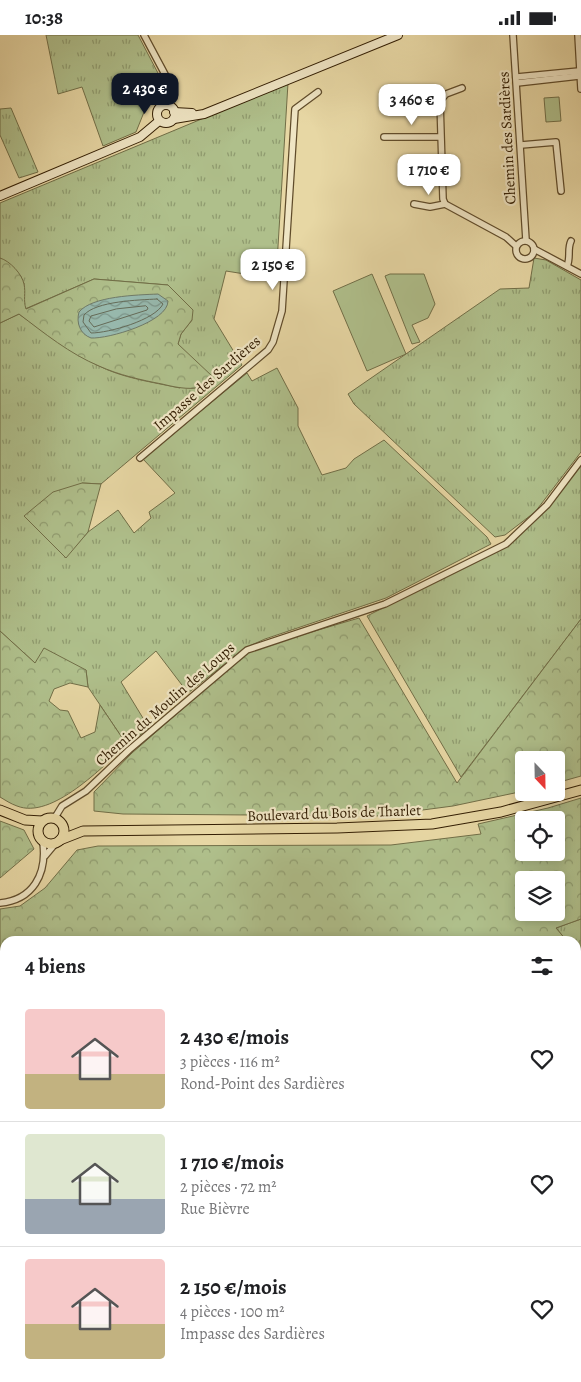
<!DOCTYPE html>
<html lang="fr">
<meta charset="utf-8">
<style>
:root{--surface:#fff;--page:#f2f2f2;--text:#202124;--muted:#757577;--line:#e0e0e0;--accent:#111827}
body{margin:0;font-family:Alegreya,serif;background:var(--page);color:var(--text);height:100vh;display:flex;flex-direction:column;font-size:19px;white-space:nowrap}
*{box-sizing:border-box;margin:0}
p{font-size:16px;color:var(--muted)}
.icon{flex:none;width:28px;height:28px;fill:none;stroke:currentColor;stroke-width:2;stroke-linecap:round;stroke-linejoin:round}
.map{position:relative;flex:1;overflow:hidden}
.drawer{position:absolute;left:0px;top:901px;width:581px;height:446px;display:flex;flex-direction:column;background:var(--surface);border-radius:15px 15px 0 0;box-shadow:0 2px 12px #0003}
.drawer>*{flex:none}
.needle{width:32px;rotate:158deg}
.tools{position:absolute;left:515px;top:716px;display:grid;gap:10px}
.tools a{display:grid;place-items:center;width:50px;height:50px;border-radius:5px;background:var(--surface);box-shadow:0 2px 12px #0003;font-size:25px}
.price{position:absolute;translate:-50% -42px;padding:0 11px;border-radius:10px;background:#fff;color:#222;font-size:16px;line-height:32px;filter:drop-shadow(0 1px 2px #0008)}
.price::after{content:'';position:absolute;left:50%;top:30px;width:15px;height:11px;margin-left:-8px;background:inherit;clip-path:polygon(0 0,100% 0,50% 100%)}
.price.on{background:var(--accent);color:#fff}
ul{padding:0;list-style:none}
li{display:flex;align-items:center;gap:15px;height:125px;padding:0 25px}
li+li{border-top:1px solid var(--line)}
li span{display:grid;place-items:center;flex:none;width:140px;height:100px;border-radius:5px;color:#555}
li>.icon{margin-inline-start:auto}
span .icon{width:60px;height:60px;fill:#fffc;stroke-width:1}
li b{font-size:21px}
h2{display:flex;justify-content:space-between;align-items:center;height:60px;padding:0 25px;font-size:21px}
.status{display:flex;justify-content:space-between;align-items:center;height:35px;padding:0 25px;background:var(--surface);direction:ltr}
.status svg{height:14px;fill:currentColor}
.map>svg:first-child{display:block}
.grass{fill:url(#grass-tufts);stroke:#716e47}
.forest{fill:url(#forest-crowns);stroke:#716e47;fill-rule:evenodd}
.pitch{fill:#afbf8b;stroke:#716e47}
.water{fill:url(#water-waves);stroke:#6f7a68}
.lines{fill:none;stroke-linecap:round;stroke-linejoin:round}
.shore{stroke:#656b58;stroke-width:1}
.minor-casing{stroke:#604c2b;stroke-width:8}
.secondary-casing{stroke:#331e03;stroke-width:10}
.primary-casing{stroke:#331e03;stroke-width:11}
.minor{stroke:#efe5c4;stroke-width:5.5}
.secondary{stroke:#efe5c4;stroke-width:8}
.primary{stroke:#e7d7a4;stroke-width:9}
.labels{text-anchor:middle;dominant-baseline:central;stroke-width:4.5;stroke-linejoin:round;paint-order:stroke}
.street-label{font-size:15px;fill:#331e03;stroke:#efe5c4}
</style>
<div class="status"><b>10:38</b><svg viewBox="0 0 49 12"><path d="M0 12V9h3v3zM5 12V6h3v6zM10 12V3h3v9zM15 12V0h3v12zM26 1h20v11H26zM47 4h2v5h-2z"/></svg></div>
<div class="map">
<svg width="581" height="1347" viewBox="0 0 581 1347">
<defs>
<pattern id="grass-tufts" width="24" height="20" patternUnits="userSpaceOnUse" patternTransform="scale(1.25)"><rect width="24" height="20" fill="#afbf8b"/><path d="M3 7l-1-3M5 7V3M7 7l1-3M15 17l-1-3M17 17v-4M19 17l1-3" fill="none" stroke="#8f9b6f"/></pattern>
<pattern id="forest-crowns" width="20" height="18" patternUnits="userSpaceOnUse" patternTransform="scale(1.25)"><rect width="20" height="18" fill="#afbf8b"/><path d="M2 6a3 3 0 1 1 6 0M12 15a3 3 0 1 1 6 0" fill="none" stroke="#8f9b6f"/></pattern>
<pattern id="water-waves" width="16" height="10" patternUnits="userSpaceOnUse" patternTransform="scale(1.25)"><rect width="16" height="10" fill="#97b8ac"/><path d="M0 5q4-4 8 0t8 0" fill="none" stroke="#7c958a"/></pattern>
</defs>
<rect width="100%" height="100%" fill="#e7d7a4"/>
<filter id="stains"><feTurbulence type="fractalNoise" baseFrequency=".004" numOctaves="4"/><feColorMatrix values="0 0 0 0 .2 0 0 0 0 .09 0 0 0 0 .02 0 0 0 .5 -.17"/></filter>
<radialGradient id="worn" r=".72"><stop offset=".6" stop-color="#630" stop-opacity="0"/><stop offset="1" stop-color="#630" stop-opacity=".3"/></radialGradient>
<g class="grass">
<path d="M 46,0 L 138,0 L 159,40 L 136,97 L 103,111 L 82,52 L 58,59 Z"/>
<path d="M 288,48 L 276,244 L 226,236 L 214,284 L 242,330 L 101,449 L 82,448 L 65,523 L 88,497 L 118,475 L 134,498 L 151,483 L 149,477 L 175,458 L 143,424 L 247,338 L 252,346 L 277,333 L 298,373 L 298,391 L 322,440 L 346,433 L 354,424 L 384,405 L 487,502 L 491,509 L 386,563 L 265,604 L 245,613 L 188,658 L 156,616 L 121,647 L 149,693 L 127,710 L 88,652 L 86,635 L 35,628 L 0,596 L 0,288 L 19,279 C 44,297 69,316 97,330 C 122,343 152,347 180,353 L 187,319 L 178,309 L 181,299 L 192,285 L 168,250 L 94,244 L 25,274 L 23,265 L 24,248 L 0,223 L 0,168 Z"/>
<path d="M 11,73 L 38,137 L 19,143 L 0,100 L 0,74 Z"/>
<path d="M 534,223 L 546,225 L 581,245 L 581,417 L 535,477 L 505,500 L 495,502 L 354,369 L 348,359 L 500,254 L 529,253 Z"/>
<path d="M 581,429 L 581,584 L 461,742 L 367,581 L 500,514 C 534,492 557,462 581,429 Z"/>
<path d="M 581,884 L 581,924 L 576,918 L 576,906 L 567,906 L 556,893 Z"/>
<path d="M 367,1343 L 367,1342 L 455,1343 L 452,1347 L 368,1347 Z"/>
</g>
<g class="forest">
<path d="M 0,223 C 10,226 22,239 24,249 C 26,258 23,265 26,274 L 94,244 L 168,250 L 193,275 L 192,285 L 181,299 L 178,309 L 212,341 L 210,350 C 194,356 178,353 162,349 C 141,345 119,340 99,331 C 70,319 44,298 19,279 L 0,288 Z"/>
<path d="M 82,448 L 101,449 L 88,497 L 66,523 L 24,481 L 53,457 Z"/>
<path d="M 359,583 L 457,748 L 581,584 L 581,741 L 556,748 L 556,725 L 524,725 L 524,756 L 453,771 L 377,781 L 123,779 L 94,776 L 94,757 L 132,718 L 250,615 Z"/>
<path d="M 0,596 L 35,628 L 44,613 L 86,635 L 88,652 L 70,648 L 54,654 L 49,666 L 60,675 L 68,676 L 81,703 L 95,697 L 100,670 L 127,710 C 103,731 52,785 17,771 C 11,769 5,765 0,762 Z"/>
<path d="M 581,763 L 581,884 L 556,893 L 567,906 L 5,906 L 5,1342 L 233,1343 L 230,1347 L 0,1347 L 0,874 L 20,871 L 45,853 L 77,815 L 98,811 L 391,810 L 481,799 L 478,789 L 548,773 ZM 524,785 L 556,785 L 556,818 L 524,818 ZM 524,845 L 556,845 L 556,878 L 524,878 Z"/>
<path d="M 0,786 L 24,795 L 34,814 L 0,843 Z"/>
<path d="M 581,1030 L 581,1092 L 576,1095 L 576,1036 Z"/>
<path d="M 281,1342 L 361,1343 L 362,1347 L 278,1347 Z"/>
<path d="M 456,1342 L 547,1343 L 548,1347 L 452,1347 Z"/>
</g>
<g class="pitch">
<path d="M 559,62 L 561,86 L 546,87 L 544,63 Z"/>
<path d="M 372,239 L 406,319 L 367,336 L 333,256 Z"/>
<path d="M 390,239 L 424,239 L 435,269 L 428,283 L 412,290 L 420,307 L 412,309 L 385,241 Z"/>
</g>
<path class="water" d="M 158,259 L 168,266 C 168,287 108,304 91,303 C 80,299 76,288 79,277 C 92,261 137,260 158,259 Z"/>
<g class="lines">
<g class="shore">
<path d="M 157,264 L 163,269 C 155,285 109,298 91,298 L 83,287 L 84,280 C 96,266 139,265 157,264 Z"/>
<path d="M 146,271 L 148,273 L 147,275 L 94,292 L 89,286 L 91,281 L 116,274 Z"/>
</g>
<g class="minor-casing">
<g id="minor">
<path d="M 144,0 L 168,45 L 170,53 L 167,70"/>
<path d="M 513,0 L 526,205"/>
<path d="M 578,0 L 581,54"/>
<path d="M 517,42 L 579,36"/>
<path d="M 517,48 L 579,41"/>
<path d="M 462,53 L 446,59 L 440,66 L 443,164 L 445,169 L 506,202 L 516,211"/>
<path d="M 384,102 L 440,102"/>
<path d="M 521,110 L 556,107 L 561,156"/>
<path d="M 414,169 L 430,172 L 445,169"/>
<circle cx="525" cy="215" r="9"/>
<path d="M 534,214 L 581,239"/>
<path d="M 567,231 C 571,223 567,214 571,206"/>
<path d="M 140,423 L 268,315 L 273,307 L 282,276 L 295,74 L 318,57"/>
<path d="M 54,784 L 62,771 L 86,756 L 129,715 L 247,615 L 385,569 L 506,509 L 547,470 L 581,425"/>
<path d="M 45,821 L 55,809"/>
<path d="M 0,868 C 33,865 47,839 43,808"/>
<path d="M 576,1031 L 581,1025"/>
<path d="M 274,1347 L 277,1342"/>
</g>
</g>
<g class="secondary-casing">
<g id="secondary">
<circle cx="166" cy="79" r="9"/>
<path d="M 174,77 L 192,78"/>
<path d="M 174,84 L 204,79 L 398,0"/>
<path d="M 0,161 L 140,102 L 159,86"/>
</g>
</g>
<g class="primary-casing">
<g id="primary">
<path d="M 0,775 L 25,785 L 42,786"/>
<circle cx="51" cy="796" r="13"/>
<path d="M 60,805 L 83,796 L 337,793 L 432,789 L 501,777 L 581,755"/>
</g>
</g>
<use href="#minor" class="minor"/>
<use href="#secondary" class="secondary"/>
<use href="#primary" class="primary"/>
</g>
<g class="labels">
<g class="street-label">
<text transform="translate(507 103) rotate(-93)">Chemin des Sardières</text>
<text transform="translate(207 348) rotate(-41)">Impasse des Sardières</text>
<text transform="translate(165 669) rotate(-41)">Chemin du Moulin des Loups</text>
<text transform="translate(334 778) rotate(-2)">Boulevard du Bois de Tharlet</text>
</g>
</g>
<rect width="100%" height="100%" filter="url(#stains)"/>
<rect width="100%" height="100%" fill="url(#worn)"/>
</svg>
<div class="tools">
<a><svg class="needle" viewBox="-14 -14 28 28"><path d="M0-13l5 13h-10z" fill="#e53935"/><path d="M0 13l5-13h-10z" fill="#757577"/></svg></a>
<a><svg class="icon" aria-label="locate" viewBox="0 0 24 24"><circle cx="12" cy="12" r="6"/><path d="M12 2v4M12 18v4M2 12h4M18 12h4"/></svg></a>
<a><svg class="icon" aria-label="layers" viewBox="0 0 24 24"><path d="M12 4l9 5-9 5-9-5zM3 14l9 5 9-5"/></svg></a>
</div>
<b class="price on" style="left:145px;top:80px">2 430 €</b>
<b class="price" style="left:412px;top:91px">3 460 €</b>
<b class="price" style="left:429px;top:161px">1 710 €</b>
<b class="price" style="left:273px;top:256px">2 150 €</b>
<section class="drawer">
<h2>4 biens<svg class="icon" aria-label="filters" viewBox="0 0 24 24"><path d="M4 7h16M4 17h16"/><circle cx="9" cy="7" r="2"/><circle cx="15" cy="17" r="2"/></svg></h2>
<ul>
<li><span style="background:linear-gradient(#f6c9c9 65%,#c2b280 0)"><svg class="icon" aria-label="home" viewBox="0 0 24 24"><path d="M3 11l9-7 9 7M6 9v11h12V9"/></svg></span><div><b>2 430 €/mois</b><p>3 pièces · 116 m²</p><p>Rond-Point des Sardières</p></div><svg class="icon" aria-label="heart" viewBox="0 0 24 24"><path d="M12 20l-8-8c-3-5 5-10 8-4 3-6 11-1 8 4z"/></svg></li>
<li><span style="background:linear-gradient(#dfe7d0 65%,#9aa5b1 0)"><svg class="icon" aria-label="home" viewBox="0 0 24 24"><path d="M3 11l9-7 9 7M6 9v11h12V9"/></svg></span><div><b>1 710 €/mois</b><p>2 pièces · 72 m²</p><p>Rue Bièvre</p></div><svg class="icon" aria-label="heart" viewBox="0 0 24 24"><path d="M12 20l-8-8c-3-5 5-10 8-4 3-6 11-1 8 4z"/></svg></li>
<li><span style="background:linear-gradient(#f6c9c9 65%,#c2b280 0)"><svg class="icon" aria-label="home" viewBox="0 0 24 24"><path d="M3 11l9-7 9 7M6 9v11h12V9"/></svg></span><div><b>2 150 €/mois</b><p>4 pièces · 100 m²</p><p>Impasse des Sardières</p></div><svg class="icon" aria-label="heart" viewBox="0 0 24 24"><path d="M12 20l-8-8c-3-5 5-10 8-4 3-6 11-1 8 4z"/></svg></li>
</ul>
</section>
</div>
